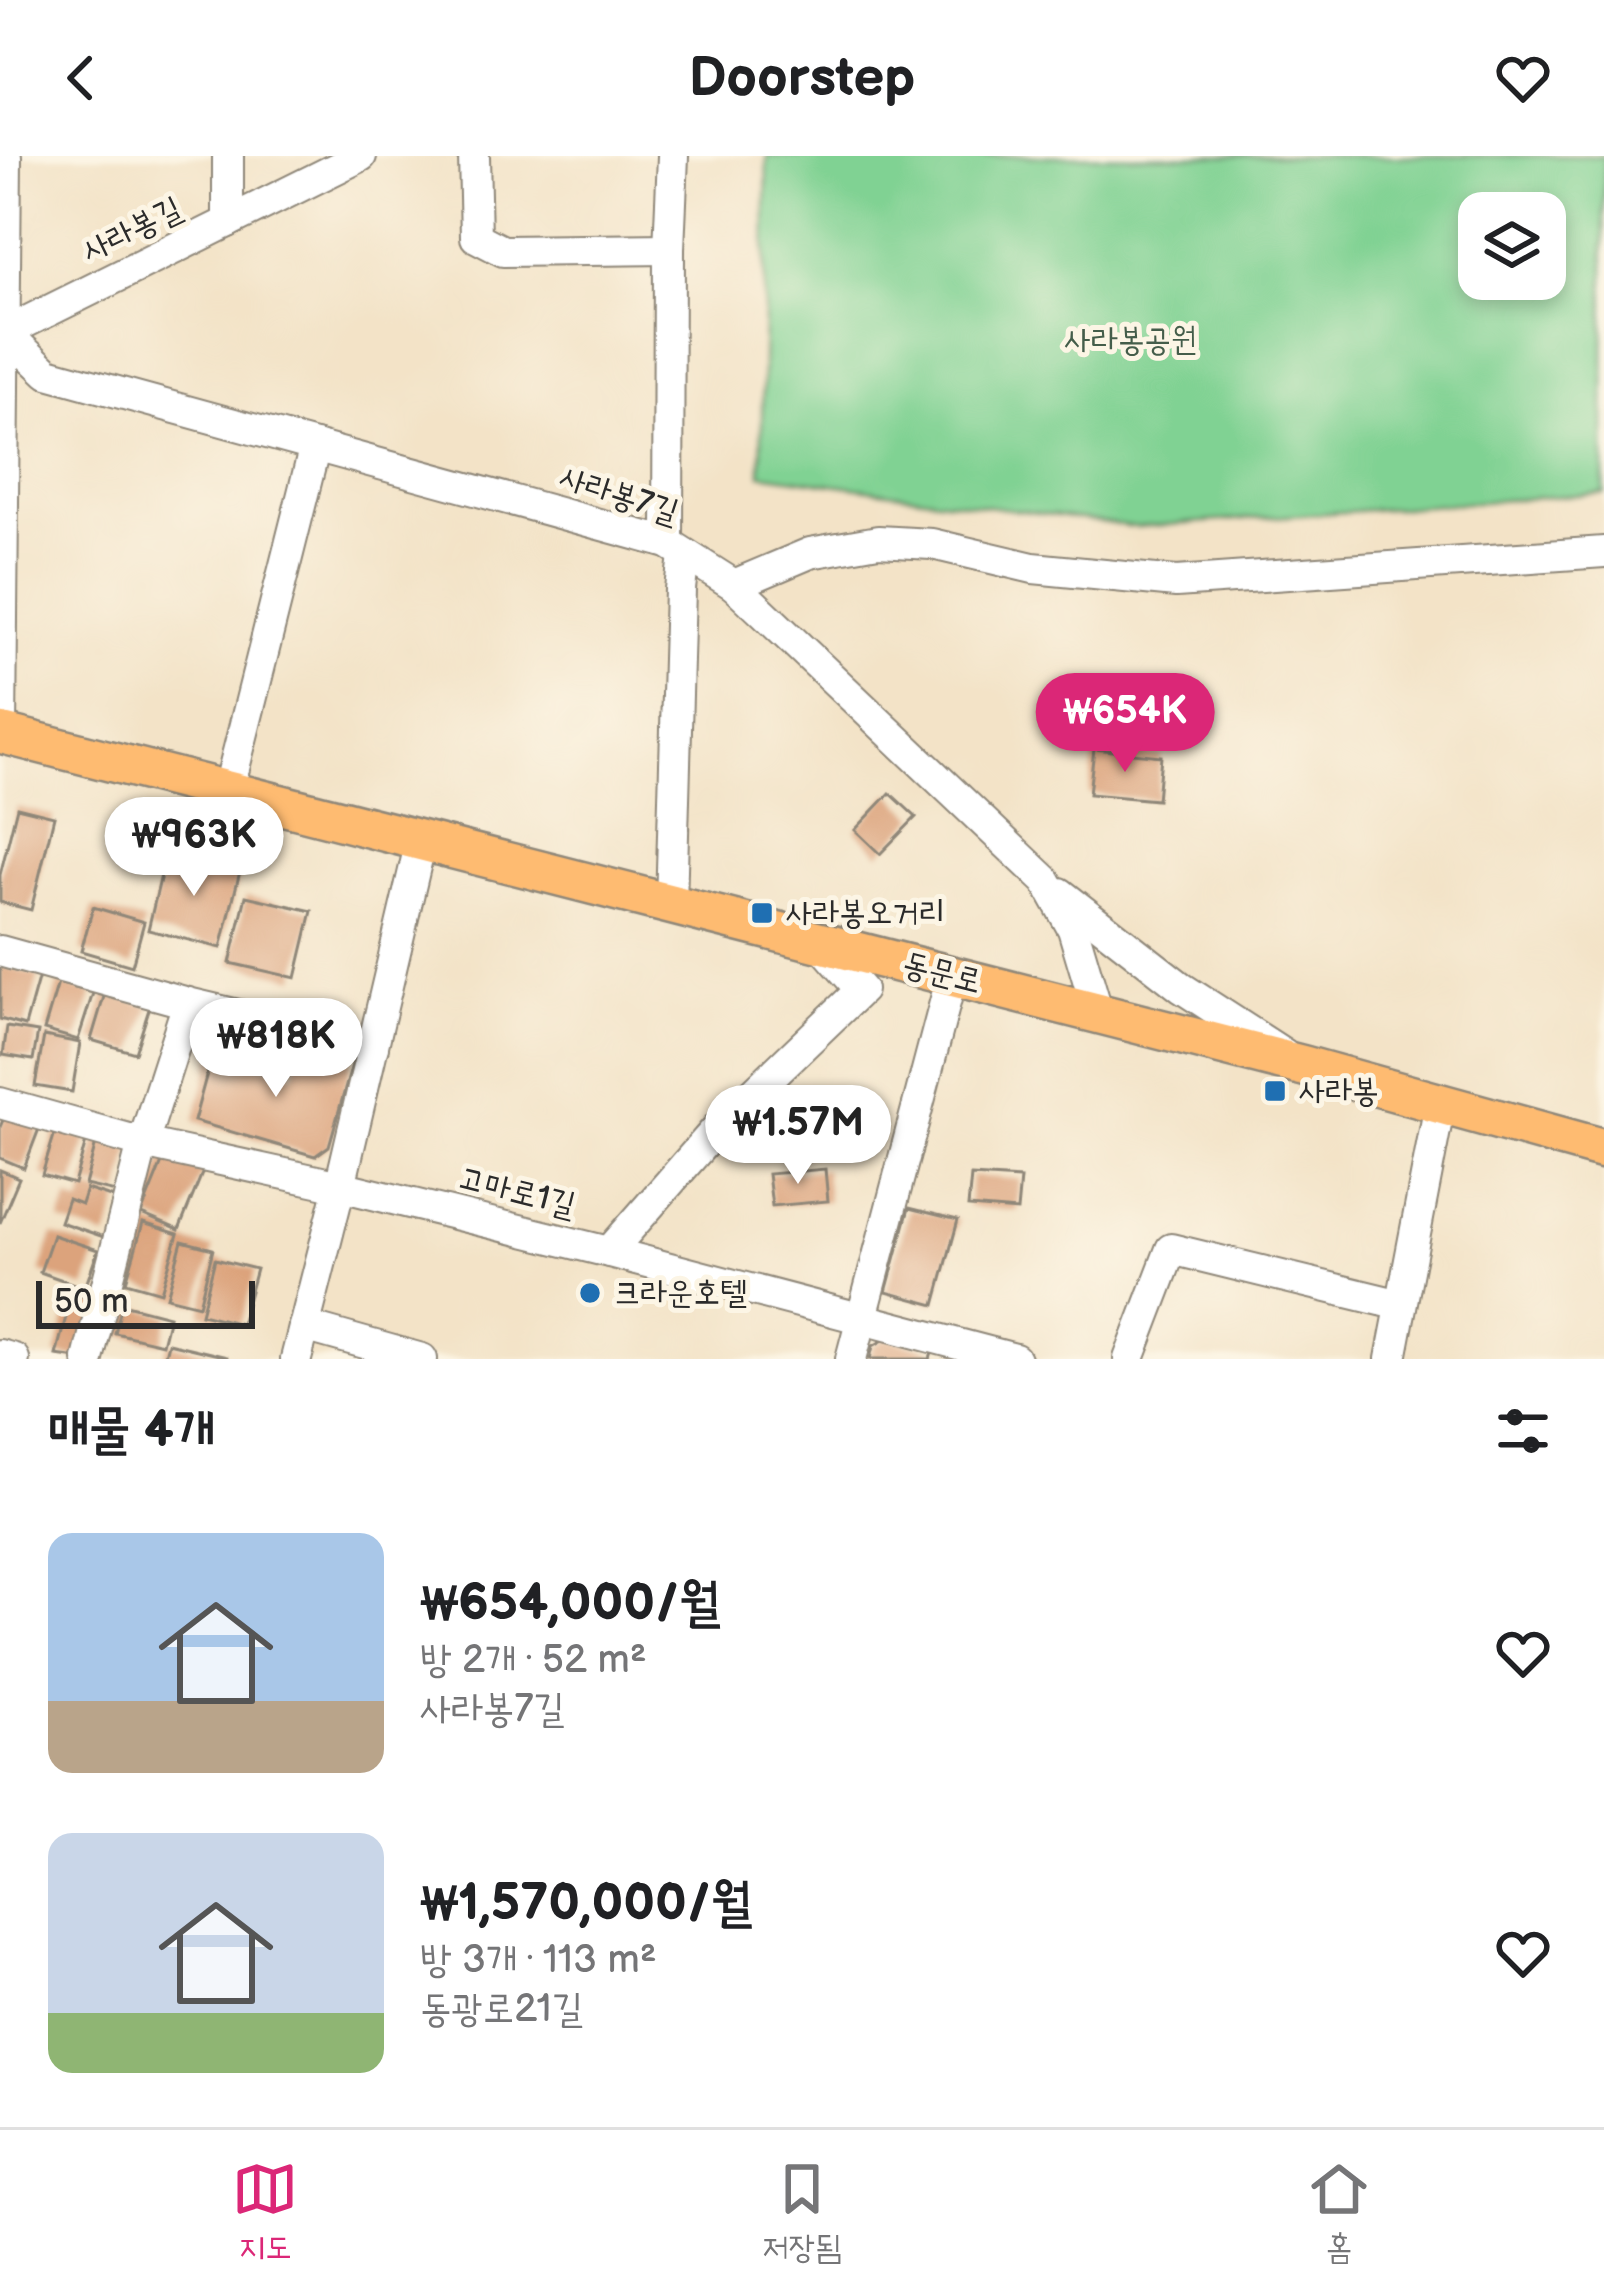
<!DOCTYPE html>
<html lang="ko">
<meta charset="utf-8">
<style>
:root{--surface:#fff;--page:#f2f2f2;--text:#202124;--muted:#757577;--line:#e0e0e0;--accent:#db2777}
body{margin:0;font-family:"Balsamiq Sans","Poor Story",sans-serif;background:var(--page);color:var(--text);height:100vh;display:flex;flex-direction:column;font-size:45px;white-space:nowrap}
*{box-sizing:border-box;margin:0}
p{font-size:39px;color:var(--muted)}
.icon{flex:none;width:66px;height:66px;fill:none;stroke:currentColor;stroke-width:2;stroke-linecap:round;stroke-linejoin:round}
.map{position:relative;height:1203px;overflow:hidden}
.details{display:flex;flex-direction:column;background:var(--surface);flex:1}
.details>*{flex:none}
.tools{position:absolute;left:1458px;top:36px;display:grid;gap:24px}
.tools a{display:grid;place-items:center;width:108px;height:108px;border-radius:24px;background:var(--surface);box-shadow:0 6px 18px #0003;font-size:60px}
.scale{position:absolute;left:36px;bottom:30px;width:219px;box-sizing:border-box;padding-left:12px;border:6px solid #2b2b2b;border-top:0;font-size:33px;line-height:42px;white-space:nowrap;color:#2b2b2b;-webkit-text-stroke:9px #fcf5e5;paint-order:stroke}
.price{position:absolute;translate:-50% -102px;padding:0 27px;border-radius:42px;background:#fff;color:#222;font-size:39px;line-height:78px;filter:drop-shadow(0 3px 6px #0008)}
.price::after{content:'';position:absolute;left:50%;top:72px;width:36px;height:27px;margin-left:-18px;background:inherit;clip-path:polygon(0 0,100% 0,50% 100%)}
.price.current{background:var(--accent);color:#fff}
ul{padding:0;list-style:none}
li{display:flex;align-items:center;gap:36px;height:300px;padding:0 48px}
li span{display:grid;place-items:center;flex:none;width:336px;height:240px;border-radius:24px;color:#555}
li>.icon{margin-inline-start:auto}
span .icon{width:144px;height:144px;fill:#fffc;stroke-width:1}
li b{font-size:51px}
h2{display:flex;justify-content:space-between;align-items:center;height:144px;padding:0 48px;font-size:51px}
header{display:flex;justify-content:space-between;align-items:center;height:156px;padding:0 48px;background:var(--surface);font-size:54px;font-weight:600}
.dock{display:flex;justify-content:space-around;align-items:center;height:168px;border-top:3px solid var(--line);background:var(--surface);font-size:33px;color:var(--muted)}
.dock a{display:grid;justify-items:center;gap:6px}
.dock .current{color:var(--accent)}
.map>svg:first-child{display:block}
.green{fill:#80d293;stroke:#567e5f;stroke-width:3;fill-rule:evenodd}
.building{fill:#dca37c}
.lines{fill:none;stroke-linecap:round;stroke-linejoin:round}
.minor-casing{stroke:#8f8779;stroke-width:34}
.major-casing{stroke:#8f8779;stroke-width:44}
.minor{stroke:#fff;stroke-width:30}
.major{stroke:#febb71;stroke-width:39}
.poi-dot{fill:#1f6fb2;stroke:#fcf5e5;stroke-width:4.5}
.labels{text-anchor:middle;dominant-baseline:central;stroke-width:10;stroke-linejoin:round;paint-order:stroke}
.street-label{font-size:33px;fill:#2b2b2b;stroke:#fcf5e5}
.park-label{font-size:33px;fill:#445d4a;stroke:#fcf5e5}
.poi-label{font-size:33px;fill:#2b2b2b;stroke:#fcf5e5;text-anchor:start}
</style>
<header><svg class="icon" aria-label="back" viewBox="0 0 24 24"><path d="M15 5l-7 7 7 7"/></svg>Doorstep<svg class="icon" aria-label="heart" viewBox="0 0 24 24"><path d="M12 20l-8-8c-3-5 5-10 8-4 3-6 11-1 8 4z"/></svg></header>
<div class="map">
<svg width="1604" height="1203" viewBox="0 0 1604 1203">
<rect width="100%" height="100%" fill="#fcf5e5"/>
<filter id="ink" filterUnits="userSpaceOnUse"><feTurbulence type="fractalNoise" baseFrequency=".00833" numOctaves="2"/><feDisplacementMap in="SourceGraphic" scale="24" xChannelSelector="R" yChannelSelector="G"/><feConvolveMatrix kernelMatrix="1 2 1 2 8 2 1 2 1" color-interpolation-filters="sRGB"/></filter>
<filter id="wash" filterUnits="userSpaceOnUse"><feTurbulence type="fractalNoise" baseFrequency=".004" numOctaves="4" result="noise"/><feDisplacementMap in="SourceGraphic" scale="48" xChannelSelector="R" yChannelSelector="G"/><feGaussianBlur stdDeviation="2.7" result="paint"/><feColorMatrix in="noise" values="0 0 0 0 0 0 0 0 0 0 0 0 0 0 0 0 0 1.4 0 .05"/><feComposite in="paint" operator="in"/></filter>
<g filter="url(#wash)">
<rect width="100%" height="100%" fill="#f3e3c7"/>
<path class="green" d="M 767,0 L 1604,0 L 1604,337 L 1136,371 L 761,318 ZM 1479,57 L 1545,57 L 1545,123 L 1479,123 Z"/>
<g id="blocks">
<g class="building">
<path d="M 1094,593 L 1161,600 L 1157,644 L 1089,638 Z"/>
<path d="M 890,637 L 916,661 L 880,698 L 855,674 Z"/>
<path d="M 17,651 L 54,660 L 31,754 L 0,746 L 0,719 Z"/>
<path d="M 167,694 L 241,711 L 221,792 L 148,774 Z"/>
<path d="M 246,740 L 312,755 L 296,822 L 230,807 Z"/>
<path d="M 93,751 L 144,766 L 132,810 L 81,795 Z"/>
<path d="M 0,809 L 39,820 L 25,870 L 0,863 Z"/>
<path d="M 58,827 L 93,837 L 78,884 L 44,874 Z"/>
<path d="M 105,837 L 150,850 L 135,897 L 91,884 Z"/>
<path d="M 7,871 L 38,876 L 33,904 L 3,899 Z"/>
<path d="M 44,880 L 80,887 L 72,936 L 35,930 Z"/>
<path d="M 301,891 L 353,905 L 329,990 L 315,1000 L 194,965 L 213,895 L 294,918 Z"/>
<path d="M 6,957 L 40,970 L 24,1012 L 0,1002 L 0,971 Z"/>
<path d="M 56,973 L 87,982 L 74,1028 L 42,1019 Z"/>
<path d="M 97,983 L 131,992 L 120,1037 L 85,1029 Z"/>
<path d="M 165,999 L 203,1015 L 179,1074 L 141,1058 Z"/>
<path d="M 825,1013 L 828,1045 L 772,1050 L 768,1018 Z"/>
<path d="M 0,1014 L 19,1022 L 0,1067 Z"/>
<path d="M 971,1020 L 1020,1023 L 1017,1055 L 968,1051 Z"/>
<path d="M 86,1033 L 120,1044 L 107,1082 L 60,1066 L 68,1043 L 81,1048 Z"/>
<path d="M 909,1052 L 958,1064 L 935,1149 L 886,1136 Z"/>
<path d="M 143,1067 L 178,1078 L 161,1136 L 126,1126 Z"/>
<path d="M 53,1079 L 98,1094 L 85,1132 L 40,1116 Z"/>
<path d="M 182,1085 L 213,1093 L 199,1149 L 167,1141 Z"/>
<path d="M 215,1103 L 256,1113 L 241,1168 L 201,1158 Z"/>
<path d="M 72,1138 L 100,1145 L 85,1203 L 56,1199 Z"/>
<path d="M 122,1148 L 169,1160 L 162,1188 L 115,1177 Z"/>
<path d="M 887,1182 L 933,1194 L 930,1203 L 870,1203 L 873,1190 Z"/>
<path d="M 168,1187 L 227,1201 L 227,1203 L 164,1203 Z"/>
</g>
</g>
</g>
<g filter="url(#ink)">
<use href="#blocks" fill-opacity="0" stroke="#8f8779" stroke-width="3"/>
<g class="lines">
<g class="minor-casing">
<g id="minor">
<path d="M 474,0 L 476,81 L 503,95 L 669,93"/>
<path d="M 228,66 L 228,0"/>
<path d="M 6,177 L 48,217 L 668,387 L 734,429 L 1046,725 L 1073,773 L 1098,857"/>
<path d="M 0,179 L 361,0"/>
<path d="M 668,387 L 669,93 L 673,0"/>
<path d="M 734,429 L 810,397 L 878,385 L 932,388 L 1033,412 L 1176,426 L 1604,396"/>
<path d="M 1,578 L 6,0"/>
<path d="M 228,636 L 315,290"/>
<path d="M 1060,737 L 1182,832 L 1284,898"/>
<path d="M 671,749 L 680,433 L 684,399"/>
<path d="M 0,795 L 188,847 L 373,891"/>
<path d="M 0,947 L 143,987 L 340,1030 L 609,1096 L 1015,1203"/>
<path d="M 609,1096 L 719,970 L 861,834 L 819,786"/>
<path d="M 304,1170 L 422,1203"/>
<path d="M 0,1199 L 14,1203"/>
<path d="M 88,1203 L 143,987 L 188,847"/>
<path d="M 296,1203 L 340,1030 L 421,685"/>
<path d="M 851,1203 L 952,820"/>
<path d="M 1129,1203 L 1171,1093 L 1401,1149"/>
<path d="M 1391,1203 L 1440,948"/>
</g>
</g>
<g class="major-casing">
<path id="major" d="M 0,577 L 1304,910 L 1604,993"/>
</g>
<use href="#minor" class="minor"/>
<use href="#major" class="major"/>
</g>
</g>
<g class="poi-dot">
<rect x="750" y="745" width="24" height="24" rx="6"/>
<rect x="1263" y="923" width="24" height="24" rx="6"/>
<circle cx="590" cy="1137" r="12"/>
</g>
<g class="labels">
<g class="street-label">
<text transform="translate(132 74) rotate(-26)">사라봉길</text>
<text transform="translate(619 339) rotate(18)">사라봉7길</text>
<text transform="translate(942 817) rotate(14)">동문로</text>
<text transform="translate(517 1036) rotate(14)">고마로1길</text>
</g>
<g class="park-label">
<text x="1131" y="184">사라봉공원</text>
</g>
<g class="poi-label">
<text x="786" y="757">사라봉오거리</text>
<text x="1299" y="935">사라봉</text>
<text x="614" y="1137">크라운호텔</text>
</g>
</g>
</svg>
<div class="tools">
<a><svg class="icon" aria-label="layers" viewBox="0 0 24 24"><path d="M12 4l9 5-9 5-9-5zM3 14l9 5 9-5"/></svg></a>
</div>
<div class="scale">50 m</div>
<b class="price current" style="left:1125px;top:619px">₩654K</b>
<b class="price" style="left:194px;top:743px">₩963K</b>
<b class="price" style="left:276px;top:944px">₩818K</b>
<b class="price" style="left:798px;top:1031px">₩1.57M</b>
</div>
<section class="details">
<h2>매물 4개<svg class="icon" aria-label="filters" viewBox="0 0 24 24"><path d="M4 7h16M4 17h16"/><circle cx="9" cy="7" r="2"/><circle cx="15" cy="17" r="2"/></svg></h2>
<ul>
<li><span style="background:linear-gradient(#a9c7e8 70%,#b9a48a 0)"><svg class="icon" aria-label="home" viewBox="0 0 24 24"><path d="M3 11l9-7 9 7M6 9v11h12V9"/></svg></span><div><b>₩654,000/월</b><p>방 2개 · 52 m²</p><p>사라봉7길</p></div><svg class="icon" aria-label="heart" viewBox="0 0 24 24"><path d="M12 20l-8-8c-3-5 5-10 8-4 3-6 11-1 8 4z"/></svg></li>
<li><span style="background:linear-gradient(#c9d6e8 75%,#8fb573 0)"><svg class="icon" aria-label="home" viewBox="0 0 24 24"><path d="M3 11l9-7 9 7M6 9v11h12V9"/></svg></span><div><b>₩1,570,000/월</b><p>방 3개 · 113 m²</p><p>동광로21길</p></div><svg class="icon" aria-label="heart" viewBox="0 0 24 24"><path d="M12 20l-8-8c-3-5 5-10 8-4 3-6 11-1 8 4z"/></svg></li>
</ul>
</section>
<nav class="dock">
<a class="current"><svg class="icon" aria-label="map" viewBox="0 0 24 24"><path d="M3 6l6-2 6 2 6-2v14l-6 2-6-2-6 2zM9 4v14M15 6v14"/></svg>지도</a>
<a><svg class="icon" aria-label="saved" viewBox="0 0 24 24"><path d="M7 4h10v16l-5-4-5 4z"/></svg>저장됨</a>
<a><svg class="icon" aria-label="home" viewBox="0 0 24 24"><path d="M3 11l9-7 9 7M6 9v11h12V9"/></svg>홈</a>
</nav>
